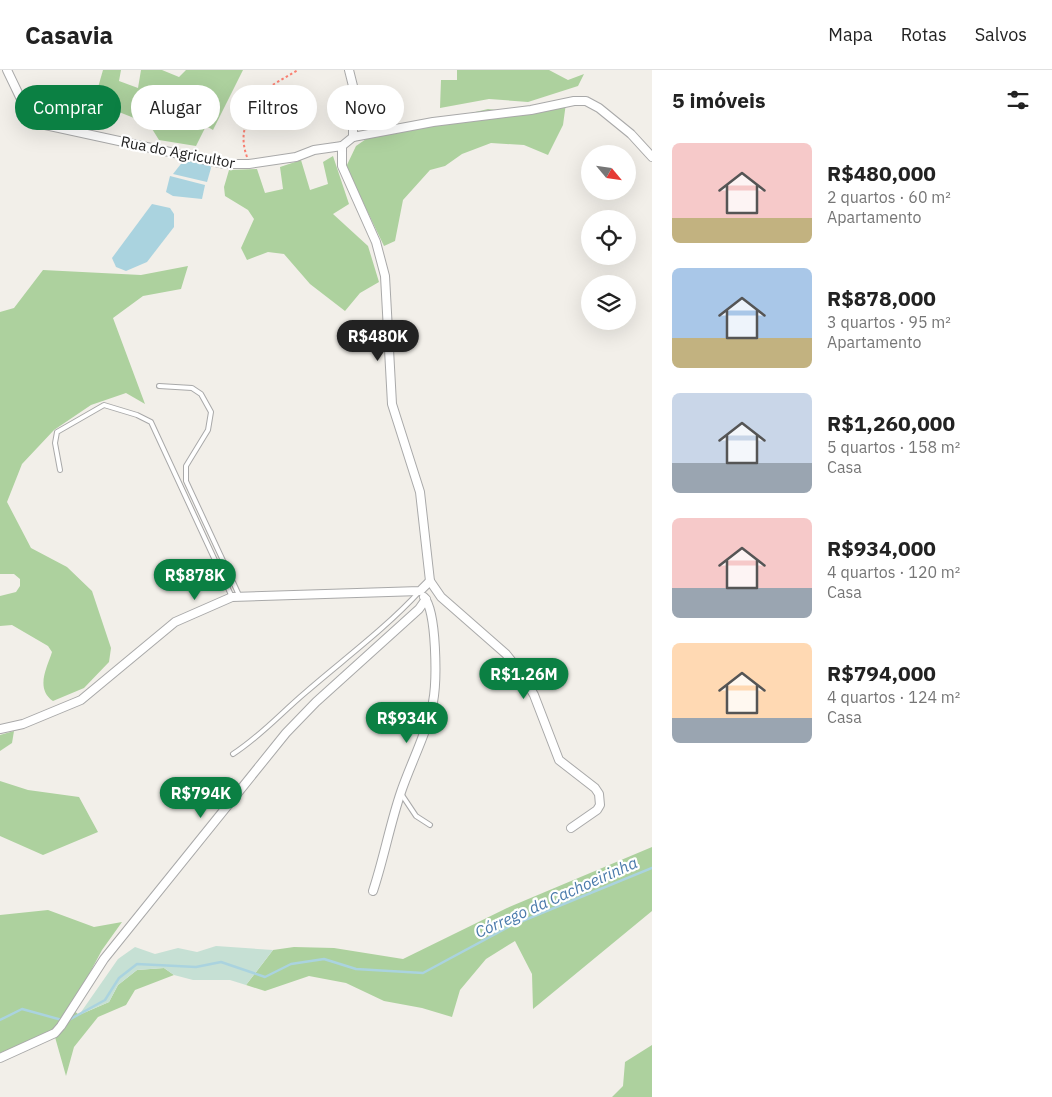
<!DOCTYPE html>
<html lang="pt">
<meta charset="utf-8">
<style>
:root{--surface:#fff;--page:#f2f2f2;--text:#222;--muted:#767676;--line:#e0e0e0;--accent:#0b8043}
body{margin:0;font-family:"IBM Plex Sans",sans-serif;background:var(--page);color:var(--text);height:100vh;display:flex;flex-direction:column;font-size:19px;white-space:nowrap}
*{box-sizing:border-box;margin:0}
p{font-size:16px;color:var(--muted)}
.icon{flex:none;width:28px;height:28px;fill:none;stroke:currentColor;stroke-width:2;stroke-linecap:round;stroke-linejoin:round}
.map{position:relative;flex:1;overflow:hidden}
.sheet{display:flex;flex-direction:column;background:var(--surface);width:400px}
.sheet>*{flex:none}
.top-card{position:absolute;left:15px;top:15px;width:475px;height:45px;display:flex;gap:10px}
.needle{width:32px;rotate:119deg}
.fabs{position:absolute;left:581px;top:75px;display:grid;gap:10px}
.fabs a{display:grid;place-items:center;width:55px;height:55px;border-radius:50%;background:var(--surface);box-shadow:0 5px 20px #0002;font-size:25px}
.price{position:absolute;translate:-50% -42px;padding:0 11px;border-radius:18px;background:var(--accent);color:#fff;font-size:16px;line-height:32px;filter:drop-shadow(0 1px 2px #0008)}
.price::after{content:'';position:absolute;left:50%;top:30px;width:15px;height:11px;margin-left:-8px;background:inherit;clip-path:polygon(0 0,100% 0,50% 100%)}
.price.current{background:#222;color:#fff}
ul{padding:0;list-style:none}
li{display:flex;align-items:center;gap:15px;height:125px;padding:0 20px}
li span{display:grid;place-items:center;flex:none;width:140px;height:100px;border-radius:8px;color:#555}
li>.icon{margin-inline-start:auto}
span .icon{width:60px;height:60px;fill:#fffc;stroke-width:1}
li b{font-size:21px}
h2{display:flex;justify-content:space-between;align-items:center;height:60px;padding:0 20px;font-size:21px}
.tag{padding:0 18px;border-radius:22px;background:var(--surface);box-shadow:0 5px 20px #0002;font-size:18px;line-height:45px}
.tag.current{background:var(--accent);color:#fff}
header{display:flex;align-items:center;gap:30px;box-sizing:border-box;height:70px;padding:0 25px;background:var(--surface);border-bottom:1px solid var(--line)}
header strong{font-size:24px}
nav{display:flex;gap:28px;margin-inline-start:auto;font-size:18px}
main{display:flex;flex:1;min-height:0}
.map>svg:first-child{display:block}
.forest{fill:#add19e}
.wetland{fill:#c6e0d4}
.water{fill:#aad3df}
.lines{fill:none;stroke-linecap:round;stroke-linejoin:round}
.stream{stroke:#aad3df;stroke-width:2.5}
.service-casing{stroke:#a9a9a9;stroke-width:6}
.minor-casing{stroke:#a9a9a9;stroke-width:10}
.path{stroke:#fa8072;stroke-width:2;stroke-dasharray:2.5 2.5;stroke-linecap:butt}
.service{stroke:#fff;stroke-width:4}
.minor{stroke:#fff;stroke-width:8}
.labels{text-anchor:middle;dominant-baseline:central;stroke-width:4.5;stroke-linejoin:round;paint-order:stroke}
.street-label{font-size:15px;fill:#222;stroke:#fff}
.water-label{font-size:16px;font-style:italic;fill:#4a7aab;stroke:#fff}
</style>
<header>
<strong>Casavia</strong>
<nav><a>Mapa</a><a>Rotas</a><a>Salvos</a></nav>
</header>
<main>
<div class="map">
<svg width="652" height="1027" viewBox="0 0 652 1027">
<rect width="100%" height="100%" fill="#f2efe9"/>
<g class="forest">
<path d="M 103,0 L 121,0 L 119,11 L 138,18 L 141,0 L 162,0 L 179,7 L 186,0 L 243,0 L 213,60 L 206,56 L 196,76 L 159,70 L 149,54 L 114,40 L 117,28 L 97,21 Z"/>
<path d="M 457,0 L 549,0 L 568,10 L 584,4 L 578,16 L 528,32 L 489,29 L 440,38 L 441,10 L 457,10 Z"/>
<path d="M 566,33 L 563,55 L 548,85 L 524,75 L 491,73 L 462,84 L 445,96 L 430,100 L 403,130 L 395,171 L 384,176 L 346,97 L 356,76 L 369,67 L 488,39 L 530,44 Z"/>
<path d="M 333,86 L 349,134 L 333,144 L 368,176 L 379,212 L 360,223 L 345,241 L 310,214 L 284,184 L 268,182 L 247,190 L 241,178 L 254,149 L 248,140 L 225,126 L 224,117 L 229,100 L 257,99 L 265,123 L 283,119 L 280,97 L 301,90 L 310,120 L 328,114 L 323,92 Z"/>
<path d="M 188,196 L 181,219 L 143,226 L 113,248 L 145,334 L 126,323 L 91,335 L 54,360 L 22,394 L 7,432 L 31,478 L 67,497 L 92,521 L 111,578 L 109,592 L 84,618 L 53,631 C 35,618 47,598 52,582 L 48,576 L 12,555 L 0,556 L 0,526 L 16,522 L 20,516 L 20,509 L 14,504 L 0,504 L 0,242 L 14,238 L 43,200 L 141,205 Z"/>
<path d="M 14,661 L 12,673 L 0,681 L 0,665 Z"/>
<path d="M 0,711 L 28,720 L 79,727 L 98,762 L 43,785 L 0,766 Z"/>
<path d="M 652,777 L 652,841 L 533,939 L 532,904 L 515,871 L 486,889 L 460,920 L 452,947 L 422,938 L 384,931 L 346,913 L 309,906 L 265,921 L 246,915 L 273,880 L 294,877 L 334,878 L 403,889 L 507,838 Z"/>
<path d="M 48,840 L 94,857 L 122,852 L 102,880 L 71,938 L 79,945 L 109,932 L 118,915 L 137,900 L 164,898 L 174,905 L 135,920 L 126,935 L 98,947 L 74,977 L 66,1006 L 53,960 L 0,984 L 0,845 Z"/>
<path d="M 652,975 L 652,1027 L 612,1027 L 623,1016 L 625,992 Z"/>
</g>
<path class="wetland" d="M 216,876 L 273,880 L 246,915 L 230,910 L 193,910 L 174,905 L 164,898 L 137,900 L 118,915 L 109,932 L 79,945 L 118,889 L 135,877 L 155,884 L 178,878 L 197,882 Z"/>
<g class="water">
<path d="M 184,90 L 210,94 L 211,98 L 207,112 L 173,104 Z"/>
<path d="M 170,106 L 205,115 L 202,129 L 173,126 L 166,122 Z"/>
<path d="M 152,134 L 170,138 L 174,144 L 174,157 L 147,192 L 126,201 L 116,197 L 112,188 Z"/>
</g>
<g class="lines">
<g class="stream">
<path d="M 0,950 L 22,939 L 62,950"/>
<path d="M 67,951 L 105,930 L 119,908 L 137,894 L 196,897 L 221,892 L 265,907 L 291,894 L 324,889 L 356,899 L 423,903 L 510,856 L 652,798"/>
</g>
<g class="service-casing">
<g id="service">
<path d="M 159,316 L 192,318 L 201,324 L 211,342 L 208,360 L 186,396 L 186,411 L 239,525"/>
<path d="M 60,400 L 55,373 L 57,362 L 104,335 L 137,345 L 151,352 L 232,527"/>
<path d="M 233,684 C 261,666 281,643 306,622 C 344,589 385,559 420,521"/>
<path d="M 402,725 L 416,746 L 430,755"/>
</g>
</g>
<g class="minor-casing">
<g id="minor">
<path d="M 7,0 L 31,50 L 36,53 L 225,94 L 249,94 L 296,87 L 314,80 L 342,76 L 353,67 L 433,52 L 531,40 L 574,31 L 586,31 L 599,38 L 631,64 L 652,87"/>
<path d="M 349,0 L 353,16 L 353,67"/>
<path d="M 342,76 L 342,96 L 376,172 L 385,206 L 392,334 L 420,422 L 430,511 L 441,527 L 506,584 L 522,604 L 534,625 L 559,690 L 595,718 L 599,724 L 600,735 L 597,740 L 571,758"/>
<path d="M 0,659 L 23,654 L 81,630 L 175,552 L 232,527 L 420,521 L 430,511"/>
<path d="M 373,821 C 384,788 390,754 401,722 C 410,695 429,658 433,632 C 437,611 437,542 424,527"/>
<path d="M 0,988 L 55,963 L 61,956 L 104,889 L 286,663 L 316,632 L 419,539 L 426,529"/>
</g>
</g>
<path class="path" d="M 247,87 C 241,70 242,53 256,41 L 256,32 L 268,24 L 269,17 L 298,0"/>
<use href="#service" class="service"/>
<use href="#minor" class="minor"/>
</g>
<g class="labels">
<g class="street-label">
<text transform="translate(178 82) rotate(11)">Rua do Agricultor</text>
</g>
<g class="water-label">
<text transform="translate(556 827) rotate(-24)">Córrego da Cachoeirinha</text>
</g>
</g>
</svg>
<div class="fabs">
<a><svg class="needle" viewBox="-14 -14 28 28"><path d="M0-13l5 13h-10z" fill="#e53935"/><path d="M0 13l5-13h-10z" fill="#767676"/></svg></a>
<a><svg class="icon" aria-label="locate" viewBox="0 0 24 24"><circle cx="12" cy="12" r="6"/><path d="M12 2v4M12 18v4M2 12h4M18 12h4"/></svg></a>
<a><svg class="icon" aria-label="layers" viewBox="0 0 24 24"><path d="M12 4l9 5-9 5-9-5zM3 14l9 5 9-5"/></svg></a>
</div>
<b class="price current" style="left:378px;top:292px">R$480K</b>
<b class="price" style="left:195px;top:531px">R$878K</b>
<b class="price" style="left:524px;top:630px">R$1.26M</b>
<b class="price" style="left:407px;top:674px">R$934K</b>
<b class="price" style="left:201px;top:749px">R$794K</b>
<div class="top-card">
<a class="tag current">Comprar</a>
<a class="tag">Alugar</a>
<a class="tag">Filtros</a>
<a class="tag">Novo</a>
</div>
</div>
<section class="sheet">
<h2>5 imóveis<svg class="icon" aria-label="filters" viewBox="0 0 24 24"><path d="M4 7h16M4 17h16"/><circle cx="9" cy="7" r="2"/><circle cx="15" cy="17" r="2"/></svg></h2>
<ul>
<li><span style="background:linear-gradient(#f6c9c9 75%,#c2b280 0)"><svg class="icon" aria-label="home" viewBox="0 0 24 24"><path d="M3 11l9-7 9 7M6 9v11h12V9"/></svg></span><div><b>R$480,000</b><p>2 quartos · 60 m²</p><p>Apartamento</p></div></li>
<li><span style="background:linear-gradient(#a9c7e8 70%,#c2b280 0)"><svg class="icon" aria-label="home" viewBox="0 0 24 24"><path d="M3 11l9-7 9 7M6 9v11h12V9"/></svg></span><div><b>R$878,000</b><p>3 quartos · 95 m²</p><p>Apartamento</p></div></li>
<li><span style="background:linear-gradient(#c9d6e8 70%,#9aa5b1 0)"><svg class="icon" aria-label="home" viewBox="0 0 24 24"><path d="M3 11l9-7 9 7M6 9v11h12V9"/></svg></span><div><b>R$1,260,000</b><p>5 quartos · 158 m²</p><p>Casa</p></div></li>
<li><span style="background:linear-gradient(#f6c9c9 70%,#9aa5b1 0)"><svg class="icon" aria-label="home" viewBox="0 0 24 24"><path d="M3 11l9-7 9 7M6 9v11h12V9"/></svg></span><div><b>R$934,000</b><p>4 quartos · 120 m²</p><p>Casa</p></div></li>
<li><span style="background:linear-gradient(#ffd9b3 75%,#9aa5b1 0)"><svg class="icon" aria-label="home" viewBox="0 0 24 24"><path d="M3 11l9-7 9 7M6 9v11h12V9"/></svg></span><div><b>R$794,000</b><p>4 quartos · 124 m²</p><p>Casa</p></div></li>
</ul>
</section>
</main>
